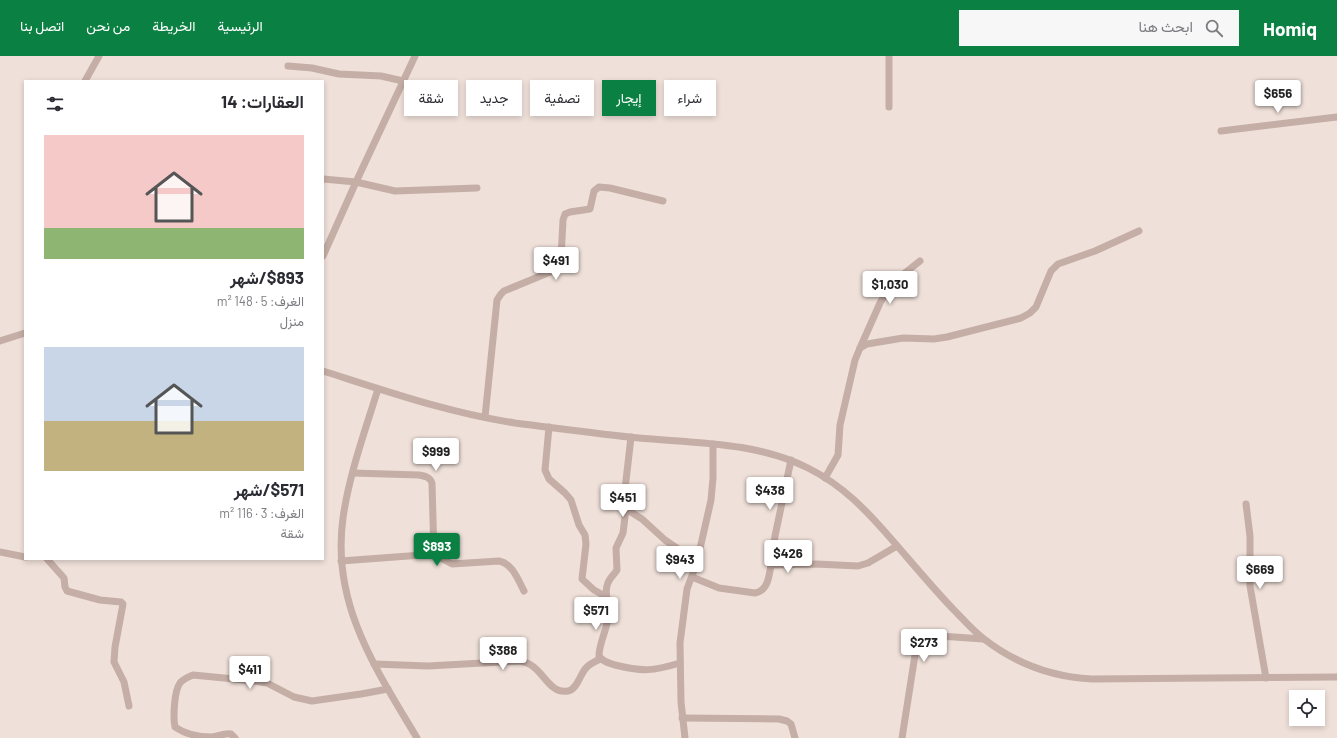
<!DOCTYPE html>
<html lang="ar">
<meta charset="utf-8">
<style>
:root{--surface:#fff;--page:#f7f7f7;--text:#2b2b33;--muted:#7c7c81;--accent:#0b8043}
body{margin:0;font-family:Barlow,Vazirmatn,sans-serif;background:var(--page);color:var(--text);direction:rtl;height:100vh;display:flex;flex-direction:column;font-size:15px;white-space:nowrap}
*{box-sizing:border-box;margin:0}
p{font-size:13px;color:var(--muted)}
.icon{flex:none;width:22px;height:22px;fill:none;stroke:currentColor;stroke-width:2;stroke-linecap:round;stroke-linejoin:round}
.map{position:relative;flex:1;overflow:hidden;direction:ltr}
.drawer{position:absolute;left:24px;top:24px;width:300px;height:480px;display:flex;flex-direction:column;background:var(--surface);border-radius:0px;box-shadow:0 2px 6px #0003;direction:rtl}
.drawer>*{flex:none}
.hud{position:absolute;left:336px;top:24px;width:380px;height:36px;direction:rtl;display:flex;gap:8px}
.tools{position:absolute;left:1289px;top:634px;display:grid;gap:8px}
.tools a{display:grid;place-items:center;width:36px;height:36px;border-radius:0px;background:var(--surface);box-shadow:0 2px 6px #0003;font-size:20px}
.price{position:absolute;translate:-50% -34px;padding:0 9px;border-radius:4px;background:#fff;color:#222;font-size:13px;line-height:26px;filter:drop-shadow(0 1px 2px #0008)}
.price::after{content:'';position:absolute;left:50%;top:24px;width:12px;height:9px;margin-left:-6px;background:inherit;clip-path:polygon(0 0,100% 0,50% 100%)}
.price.on{background:var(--accent);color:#fff}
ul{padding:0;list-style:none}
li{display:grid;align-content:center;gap:8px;height:212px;padding:0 20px}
li span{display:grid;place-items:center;height:124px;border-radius:0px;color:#555}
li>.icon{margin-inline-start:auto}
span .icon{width:72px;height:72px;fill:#fffc;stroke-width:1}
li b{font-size:17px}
h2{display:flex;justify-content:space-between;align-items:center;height:48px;padding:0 20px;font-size:17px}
.pill{padding:0 14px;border-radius:0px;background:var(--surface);box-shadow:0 2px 6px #0003;font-size:14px;line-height:36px}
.pill.on{background:var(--accent);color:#fff}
header{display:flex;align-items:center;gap:24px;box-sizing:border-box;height:56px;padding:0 20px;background:var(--accent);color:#fff}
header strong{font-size:19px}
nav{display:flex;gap:22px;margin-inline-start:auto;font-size:14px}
.search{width:280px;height:36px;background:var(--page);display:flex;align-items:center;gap:10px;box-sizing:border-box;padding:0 14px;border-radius:0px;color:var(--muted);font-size:15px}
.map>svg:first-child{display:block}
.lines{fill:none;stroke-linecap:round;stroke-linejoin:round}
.minor{stroke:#c5aea6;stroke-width:7}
</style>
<header>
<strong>Homiq</strong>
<div class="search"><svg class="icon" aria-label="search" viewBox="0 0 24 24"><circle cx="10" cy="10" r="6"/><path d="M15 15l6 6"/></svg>ابحث هنا</div>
<nav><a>الرئيسية</a><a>الخريطة</a><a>من نحن</a><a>اتصل بنا</a></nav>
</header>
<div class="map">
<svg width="1337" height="682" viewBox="0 0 1337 682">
<rect width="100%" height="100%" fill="#efe0d9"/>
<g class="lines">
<g class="minor">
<path d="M 889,0 L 889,51"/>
<path d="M 288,10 L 312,12 L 339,18 L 381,20 L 403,25"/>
<path d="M 85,25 L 99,0"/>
<path d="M 1221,75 L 1337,61"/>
<path d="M 323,123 L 356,126 L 395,135 L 477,132"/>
<path d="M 323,200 L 356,126 L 415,0"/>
<path d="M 0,285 L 25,277"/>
<path d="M 860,292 L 880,247 L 891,228 L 920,205"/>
<path d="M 323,315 C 386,335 449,357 515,367 C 556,372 598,378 639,382 C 695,387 757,386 808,412 C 844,430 867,455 893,485 C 913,508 932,531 953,553 C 963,563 972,574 984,583 C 1015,607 1052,621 1092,623 L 1337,621"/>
<path d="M 378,333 C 365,375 349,419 343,462 C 331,548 376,613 417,682"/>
<path d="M 485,361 L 497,244 L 501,238 L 504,235 L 555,214 L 561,203 L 563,164 L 565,158 L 570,156 L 590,153 L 594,135 L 599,131 L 610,132 L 663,145"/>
<path d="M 549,371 L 545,414 L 549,423 L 565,437 L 571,444 L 579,469 L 585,479 L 586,488 L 582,523 L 594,534 L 605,540"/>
<path d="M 631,381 L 624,442 L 624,447 L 626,453 L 642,463 L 665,484 L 697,506"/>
<path d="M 353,417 L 419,419 C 425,420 430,421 432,427 L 434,500"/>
<path d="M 825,422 L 838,399 L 840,369 L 855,304 L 860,292 L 867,288 L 903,282 L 934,283 L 947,281 L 1021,262 L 1030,257 L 1036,251 L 1051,215 L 1058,208 L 1095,195 L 1139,175"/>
<path d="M 1246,448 L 1250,480 L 1250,530 L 1266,622"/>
<path d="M 626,453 L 623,477 L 616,492 L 617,514 C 614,519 608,523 607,530 C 604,540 610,547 609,557 C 608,572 599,586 599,600 C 603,606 609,607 615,609 C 643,616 653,615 680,607"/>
<path d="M 0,496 L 25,501"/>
<path d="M 47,503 L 64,522 L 65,531 L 67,535 L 100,544 L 121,546 L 123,548 L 115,591 L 114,606 L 124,626 L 129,650"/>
<path d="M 341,505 L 422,499 L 437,500 L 452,508 L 499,505 C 513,508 518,524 524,535"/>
<path d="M 771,509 L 775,480 L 791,404"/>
<path d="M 692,521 L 719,532 L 755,537 C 768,535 769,520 771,509 L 816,508 L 858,510 L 868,507 L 897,490"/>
<path d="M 374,608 L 428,610 L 520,605 C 543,608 547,639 568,635 C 578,633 580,617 587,611 C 591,607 596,605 600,603"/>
<path d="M 682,662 L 779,663 L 787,665 L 791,668 L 795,682"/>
<path d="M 235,682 L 231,678 C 224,677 219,680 212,681 C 200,681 185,678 175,671 C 173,662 174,635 180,627 C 183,623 188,621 193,619 L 255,625 L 267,627 L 294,641 L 312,645 L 361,638 L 388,633"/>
<path d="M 685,682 L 681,646 L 680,587 L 687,533 L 697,506 L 711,444 L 713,422 L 713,388"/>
<path d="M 902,682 L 918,580 L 922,577 L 940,580 L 983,583"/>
</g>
</g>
</svg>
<div class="tools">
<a><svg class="icon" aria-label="locate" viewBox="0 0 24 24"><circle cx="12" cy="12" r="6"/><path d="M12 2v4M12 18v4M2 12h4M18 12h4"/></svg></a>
</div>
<b class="price" style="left:1278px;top:58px">$656</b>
<b class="price" style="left:556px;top:225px">$491</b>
<b class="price" style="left:890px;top:249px">$1,030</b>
<b class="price" style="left:436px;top:416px">$999</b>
<b class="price" style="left:770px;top:455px">$438</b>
<b class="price" style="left:623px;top:462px">$451</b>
<b class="price on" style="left:437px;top:511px">$893</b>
<b class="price" style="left:788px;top:518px">$426</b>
<b class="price" style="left:680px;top:524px">$943</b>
<b class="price" style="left:1260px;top:534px">$669</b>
<b class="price" style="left:596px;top:575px">$571</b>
<b class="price" style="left:924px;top:607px">$273</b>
<b class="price" style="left:503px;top:615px">$388</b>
<b class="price" style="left:250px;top:634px">$411</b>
<div class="hud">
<a class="pill">شراء</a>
<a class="pill on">إيجار</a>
<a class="pill">تصفية</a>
<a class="pill">جديد</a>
<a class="pill">شقة</a>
</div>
<section class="drawer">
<h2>العقارات: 14<svg class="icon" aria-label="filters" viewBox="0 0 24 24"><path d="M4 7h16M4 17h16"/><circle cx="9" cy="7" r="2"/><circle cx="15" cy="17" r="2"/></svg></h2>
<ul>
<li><span style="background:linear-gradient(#f6c9c9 75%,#8fb573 0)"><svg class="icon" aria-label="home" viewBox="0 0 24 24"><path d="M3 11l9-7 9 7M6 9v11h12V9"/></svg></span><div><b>$893/شهر</b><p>الغرف: 5 · 148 m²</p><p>منزل</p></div></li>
<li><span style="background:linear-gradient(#c9d6e8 60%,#c2b280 0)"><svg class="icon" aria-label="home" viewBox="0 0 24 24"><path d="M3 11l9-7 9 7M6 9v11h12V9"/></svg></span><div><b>$571/شهر</b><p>الغرف: 3 · 116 m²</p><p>شقة</p></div></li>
</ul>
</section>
</div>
